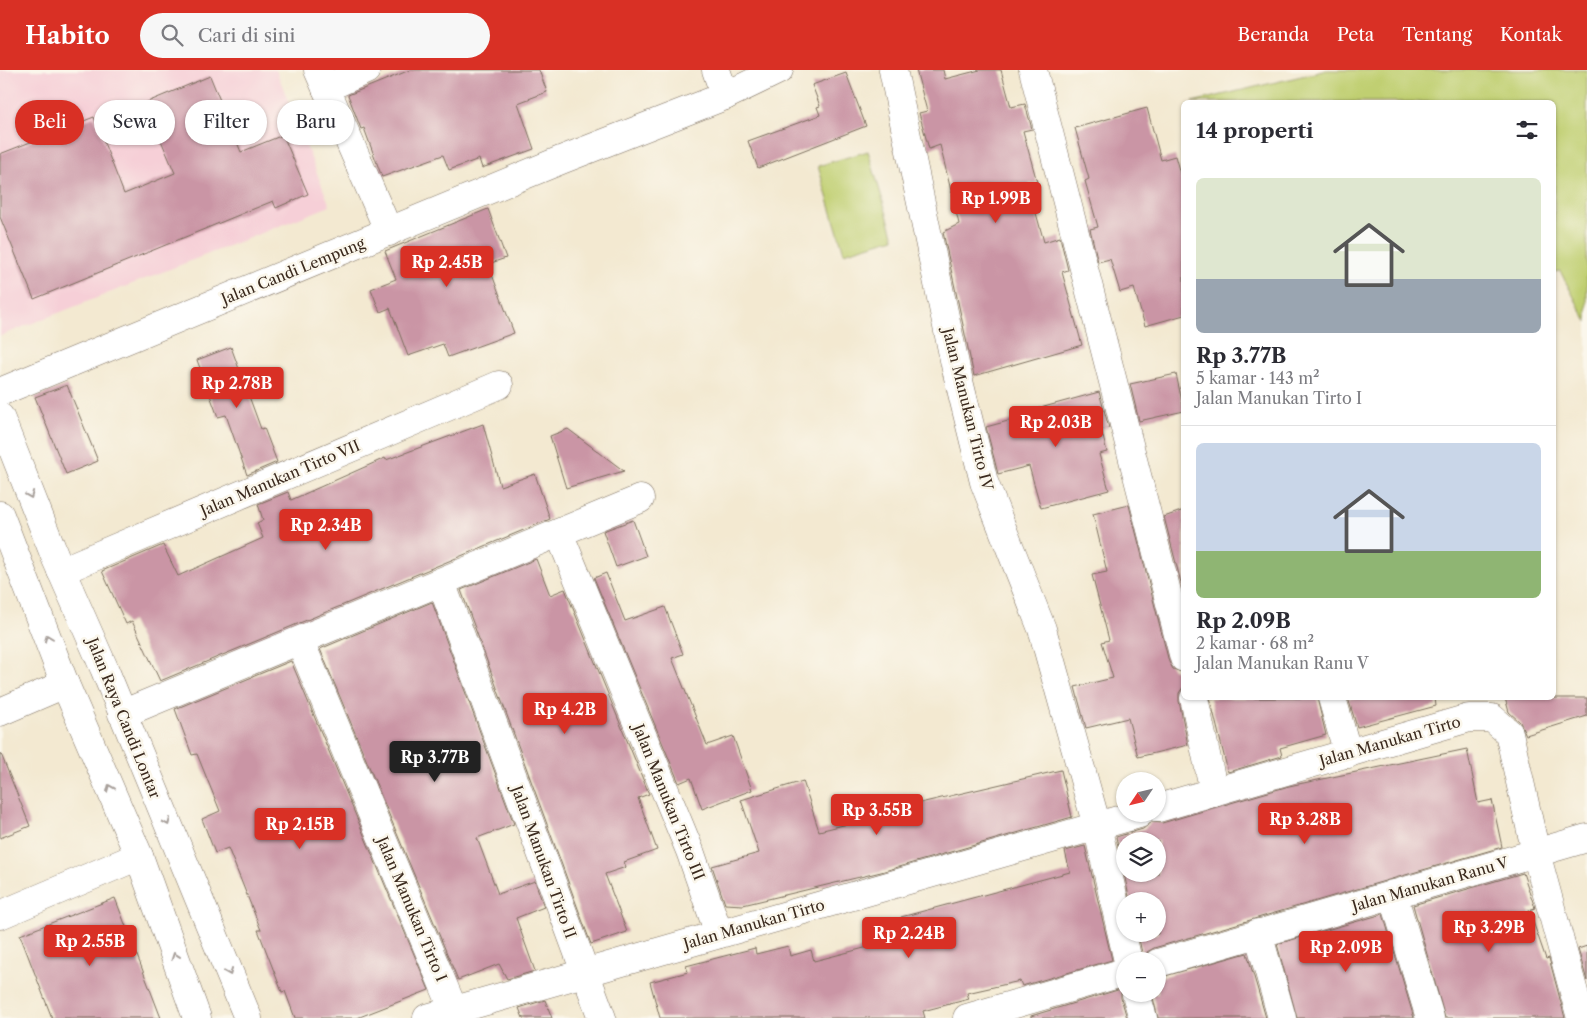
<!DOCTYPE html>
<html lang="id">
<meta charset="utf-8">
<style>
:root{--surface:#fff;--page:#f7f7f7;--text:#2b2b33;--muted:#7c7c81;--line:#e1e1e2;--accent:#d93025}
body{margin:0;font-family:"Libre Caslon Text",serif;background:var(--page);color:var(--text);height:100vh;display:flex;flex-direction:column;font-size:19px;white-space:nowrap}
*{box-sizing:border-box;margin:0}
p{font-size:16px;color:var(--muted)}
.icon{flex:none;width:28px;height:28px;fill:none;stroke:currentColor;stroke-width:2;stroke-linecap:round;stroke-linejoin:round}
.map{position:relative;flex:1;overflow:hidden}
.panel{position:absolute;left:1181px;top:30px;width:375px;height:600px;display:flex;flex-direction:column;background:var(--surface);border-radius:8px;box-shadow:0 1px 4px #0004}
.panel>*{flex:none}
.top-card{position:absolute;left:15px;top:30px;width:475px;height:45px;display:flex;gap:10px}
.needle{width:32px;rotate:235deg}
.controls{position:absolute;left:1116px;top:702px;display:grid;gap:10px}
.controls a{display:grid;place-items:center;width:50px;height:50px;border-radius:50%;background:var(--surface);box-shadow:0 1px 4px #0004;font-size:25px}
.price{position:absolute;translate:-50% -42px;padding:0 11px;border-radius:5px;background:var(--accent);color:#fff;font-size:16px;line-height:32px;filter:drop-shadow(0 1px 2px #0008)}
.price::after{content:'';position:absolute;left:50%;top:30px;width:15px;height:11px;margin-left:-8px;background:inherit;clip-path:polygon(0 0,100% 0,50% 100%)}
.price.current{background:#222;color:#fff}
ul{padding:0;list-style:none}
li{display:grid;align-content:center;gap:10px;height:265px;padding:0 15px}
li+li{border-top:1px solid var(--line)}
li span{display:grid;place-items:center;height:155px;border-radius:8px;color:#555}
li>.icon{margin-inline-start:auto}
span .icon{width:90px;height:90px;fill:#fffc;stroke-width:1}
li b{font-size:21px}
h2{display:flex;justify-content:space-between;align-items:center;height:60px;padding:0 15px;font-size:21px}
.chip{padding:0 18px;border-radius:22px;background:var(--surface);box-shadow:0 1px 4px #0004;font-size:18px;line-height:45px}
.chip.current{background:var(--accent);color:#fff}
header{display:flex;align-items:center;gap:30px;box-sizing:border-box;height:70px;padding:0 25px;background:var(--accent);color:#fff}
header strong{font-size:24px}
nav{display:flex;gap:28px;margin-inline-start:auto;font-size:18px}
.search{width:350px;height:45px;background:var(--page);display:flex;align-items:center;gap:12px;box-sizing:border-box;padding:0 18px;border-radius:28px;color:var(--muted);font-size:19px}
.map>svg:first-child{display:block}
.built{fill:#f6cfd7}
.green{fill:#c0cf71;stroke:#7e7c48}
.building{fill:#ca95a5;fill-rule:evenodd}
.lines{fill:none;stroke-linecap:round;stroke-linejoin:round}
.minor-casing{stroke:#7b6d5d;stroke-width:29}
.minor{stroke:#fff;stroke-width:28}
.oneway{stroke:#a79f9a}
.labels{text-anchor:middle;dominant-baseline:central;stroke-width:5;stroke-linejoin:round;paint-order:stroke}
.street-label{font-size:15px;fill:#3b2a1e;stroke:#fbf7ec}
</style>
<header>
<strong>Habito</strong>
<div class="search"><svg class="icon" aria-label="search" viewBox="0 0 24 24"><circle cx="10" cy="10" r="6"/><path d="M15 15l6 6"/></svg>Cari di sini</div>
<nav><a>Beranda</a><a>Peta</a><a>Tentang</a><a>Kontak</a></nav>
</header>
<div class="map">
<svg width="1587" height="948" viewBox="0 0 1587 948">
<rect width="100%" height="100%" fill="#fbf7ec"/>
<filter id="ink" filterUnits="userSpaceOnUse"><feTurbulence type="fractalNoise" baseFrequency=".02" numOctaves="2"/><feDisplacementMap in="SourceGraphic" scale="10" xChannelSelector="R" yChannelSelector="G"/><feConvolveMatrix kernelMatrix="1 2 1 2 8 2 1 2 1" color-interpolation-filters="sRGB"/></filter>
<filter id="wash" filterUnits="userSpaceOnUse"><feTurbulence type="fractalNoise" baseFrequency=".0096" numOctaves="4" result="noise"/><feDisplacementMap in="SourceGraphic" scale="20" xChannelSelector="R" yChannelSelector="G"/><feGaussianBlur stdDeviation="1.12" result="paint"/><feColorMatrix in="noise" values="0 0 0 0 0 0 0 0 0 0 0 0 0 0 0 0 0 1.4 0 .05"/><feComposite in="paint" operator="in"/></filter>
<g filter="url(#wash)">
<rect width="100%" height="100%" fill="#f3e9d1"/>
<path class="built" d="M 0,0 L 276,0 L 330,136 L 0,266 Z"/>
<g class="green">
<path d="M 1327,0 L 1587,0 L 1587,252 L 1560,201 L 1554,202 L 1554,32 L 1192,32 Z"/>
<path d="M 868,81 L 894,168 L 844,183 L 818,96 Z"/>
</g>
<g id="blocks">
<g class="building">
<path d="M 410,0 L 539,0 L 547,22 L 518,33 L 534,79 L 482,98 L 479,89 L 449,100 L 443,85 L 382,107 L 364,58 L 361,59 L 348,25 Z"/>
<path d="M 916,0 L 943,0 L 945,9 L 980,0 L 1001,0 L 1011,37 L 1025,34 L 1032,59 L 1023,61 L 1037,112 L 1028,114 L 1044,172 L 1060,167 L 1068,200 L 1062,202 L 1082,275 L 974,306 L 943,162 L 959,154 L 940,75 L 929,79 L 919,43 L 927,41 Z"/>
<path d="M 846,3 L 866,56 L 758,98 L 748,71 L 820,45 L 817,37 L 820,36 L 812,15 Z"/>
<path d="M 210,6 L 241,82 L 283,65 L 308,124 L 276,138 L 273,131 L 34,229 L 0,147 L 0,84 L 94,47 L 124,124 L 175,103 L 145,33 Z"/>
<path d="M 1147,38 L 1161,90 L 1175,86 L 1184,118 L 1184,245 L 1145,256 L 1134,218 L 1120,222 L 1110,189 L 1098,192 L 1090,159 L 1098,157 L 1085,111 L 1089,109 L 1075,58 Z"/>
<path d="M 488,139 L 506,188 L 488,194 L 514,263 L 448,287 L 443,274 L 408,286 L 390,238 L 380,242 L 371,219 L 396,209 L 385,181 Z"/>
<path d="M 231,277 L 261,359 L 264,358 L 277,392 L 247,405 L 226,345 L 218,347 L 197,290 Z"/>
<path d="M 1176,304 L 1184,341 L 1139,351 L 1130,314 Z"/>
<path d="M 67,315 L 98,391 L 66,404 L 35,327 Z"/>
<path d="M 1099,322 L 1109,358 L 1101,359 L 1107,382 L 1099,384 L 1109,420 L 1041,438 L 1029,396 L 998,404 L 986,357 L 1019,348 L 1018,344 Z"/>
<path d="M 483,354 L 500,416 L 535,404 L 550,449 L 160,611 L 132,551 L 126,554 L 102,501 L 163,475 L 178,506 L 263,468 L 257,453 L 263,450 L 258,434 L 288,422 L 291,430 L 385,388 L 386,390 Z"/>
<path d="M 568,359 L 624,401 L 566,418 L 550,366 Z"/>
<path d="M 1129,435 L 1169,592 L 1173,599 L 1184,603 L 1184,616 L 1179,623 L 1179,631 L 1188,675 L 1138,687 L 1128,648 L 1086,658 L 1075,617 L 1113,608 L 1102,572 L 1109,570 L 1092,505 L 1107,502 L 1093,444 Z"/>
<path d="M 1184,440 L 1184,524 L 1164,447 Z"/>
<path d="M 633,450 L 646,486 L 616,497 L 603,461 Z"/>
<path d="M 536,489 L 550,525 L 565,519 L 649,724 L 638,728 L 657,780 L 624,792 L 626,797 L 605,804 L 627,862 L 591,874 L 461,520 Z"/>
<path d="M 606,503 L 625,551 L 665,537 L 683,584 L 672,588 L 707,675 L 733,666 L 752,720 L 702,739 L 691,708 L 679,713 L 594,508 Z"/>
<path d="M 432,532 L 514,754 L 477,768 L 498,824 L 535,811 L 544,837 L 516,848 L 535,901 L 507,909 L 499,894 L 458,910 L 320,579 Z"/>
<path d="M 291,591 L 429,920 L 357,948 L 295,948 L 285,921 L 282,922 L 258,860 L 261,860 L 228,778 L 215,783 L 202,749 L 220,741 L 197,684 L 192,685 L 175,639 Z"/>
<path d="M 1210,628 L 1317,628 L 1326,665 L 1280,678 L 1282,686 L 1228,702 Z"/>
<path d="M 1348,628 L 1435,628 L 1436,636 L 1357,657 Z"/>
<path d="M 1505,628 L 1587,628 L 1587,646 L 1526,665 L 1520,652 L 1509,642 Z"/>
<path d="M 1467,679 L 1478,733 L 1492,730 L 1502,777 L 1154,878 L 1147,882 L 1143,888 L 1138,864 L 1158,864 L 1158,831 L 1130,831 L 1116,767 L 1143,759 L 1152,752 L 1162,753 L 1289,716 ZM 1125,771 L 1158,771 L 1158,804 L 1125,804 Z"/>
<path d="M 1,684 L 30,756 L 0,768 L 0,685 Z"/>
<path d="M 1061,700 L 1072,747 L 881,802 L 743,835 L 725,834 L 712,796 L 759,783 L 741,730 L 803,711 L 819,761 L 917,737 L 916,734 Z"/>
<path d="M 1085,776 L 1112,890 L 1022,916 L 1020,911 L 967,923 L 969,929 L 923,941 L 925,948 L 660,948 L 650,912 L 688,902 L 686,896 L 755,878 L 756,884 L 788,876 L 790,886 L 811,880 L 814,891 L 872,876 L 868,861 L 902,851 L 901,847 L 1070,802 L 1065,781 Z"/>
<path d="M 1523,803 L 1535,838 L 1529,840 L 1546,889 L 1549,888 L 1565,948 L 1445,948 L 1413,835 Z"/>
<path d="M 115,828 L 161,948 L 52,948 L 20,865 Z"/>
<path d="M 1383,844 L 1414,948 L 1297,948 L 1277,874 Z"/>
<path d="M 1587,876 L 1587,911 L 1578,879 Z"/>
<path d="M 1247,883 L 1266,948 L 1158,948 L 1152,924 L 1158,924 L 1158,908 Z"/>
<path d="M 1121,919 L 1121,928 L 1127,948 L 1031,948 L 1031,946 Z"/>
<path d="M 545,930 L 552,948 L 523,948 L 519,938 Z"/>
</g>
</g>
</g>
<g filter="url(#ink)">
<use href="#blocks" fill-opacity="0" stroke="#7b6d5d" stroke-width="1"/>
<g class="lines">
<g class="minor-casing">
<g id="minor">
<path d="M 318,0 L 389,162"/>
<path d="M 716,0 L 725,26"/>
<path d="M 893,0 L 956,299 L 984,412 L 1042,559 L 1097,756 L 1128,891"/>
<path d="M 1033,0 L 1184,588"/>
<path d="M 326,18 L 366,0"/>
<path d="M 0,322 L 561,90 L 725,26 L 779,0"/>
<path d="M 0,347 L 56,489 L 104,598 L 248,948"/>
<path d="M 0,445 L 65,614 L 139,786 L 197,948"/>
<path d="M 559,463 L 690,781 L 719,864"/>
<path d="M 61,501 L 499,315"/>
<path d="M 441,512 L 602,948"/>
<path d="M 300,571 L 457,948"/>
<path d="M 1194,628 L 1214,722"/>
<path d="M 1332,628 L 1348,684"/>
<path d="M 0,642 L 65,614"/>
<path d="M 122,644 L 640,429"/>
<path d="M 1158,738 L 1469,648 L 1492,648 L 1509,663 L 1536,783 L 1581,948"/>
<path d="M 1393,824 L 1430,948"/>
<path d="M 0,845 L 139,786"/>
<path d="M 1258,863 L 1282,948"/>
<path d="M 1158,893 L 1587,768"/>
<path d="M 1136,924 L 1143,948"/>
<path d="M 427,948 L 1139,744"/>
<path d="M 967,948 L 1125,902"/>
</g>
</g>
<use href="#minor" class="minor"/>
</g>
<defs><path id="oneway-chevron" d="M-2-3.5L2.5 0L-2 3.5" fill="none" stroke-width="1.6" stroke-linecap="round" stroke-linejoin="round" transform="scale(1.25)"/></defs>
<g class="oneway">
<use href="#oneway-chevron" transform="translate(30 425) rotate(68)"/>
<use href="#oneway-chevron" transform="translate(48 568) rotate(-111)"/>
<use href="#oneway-chevron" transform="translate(110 718) rotate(-113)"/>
<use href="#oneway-chevron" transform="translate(167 752) rotate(67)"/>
<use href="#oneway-chevron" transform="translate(175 886) rotate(-110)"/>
<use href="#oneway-chevron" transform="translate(229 902) rotate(67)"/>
</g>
</g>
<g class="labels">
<g class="street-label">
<text transform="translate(293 201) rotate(-22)">Jalan Candi Lempung</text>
<text transform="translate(968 339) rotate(76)">Jalan Manukan Tirto IV</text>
<text transform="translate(280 408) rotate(-23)">Jalan Manukan Tirto VII</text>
<text transform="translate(124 648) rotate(68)">Jalan Raya Candi Lontar</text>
<text transform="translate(1390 671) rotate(-16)">Jalan Manukan Tirto</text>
<text transform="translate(669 732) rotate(68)">Jalan Manukan Tirto III</text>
<text transform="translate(544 792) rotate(70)">Jalan Manukan Tirto II</text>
<text transform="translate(1430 814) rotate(-16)">Jalan Manukan Ranu V</text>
<text transform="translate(412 839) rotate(67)">Jalan Manukan Tirto I</text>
<text transform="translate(754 854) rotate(-16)">Jalan Manukan Tirto</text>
</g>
</g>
</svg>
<div class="controls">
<a><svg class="needle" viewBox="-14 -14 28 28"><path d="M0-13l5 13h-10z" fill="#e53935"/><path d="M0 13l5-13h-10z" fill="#7c7c81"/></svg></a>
<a><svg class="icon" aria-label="layers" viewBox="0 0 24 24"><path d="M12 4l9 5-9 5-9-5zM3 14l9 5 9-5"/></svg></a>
<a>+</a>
<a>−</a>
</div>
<b class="price" style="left:996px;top:154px">Rp 1.99B</b>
<b class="price" style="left:447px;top:218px">Rp 2.45B</b>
<b class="price" style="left:237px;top:339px">Rp 2.78B</b>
<b class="price" style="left:1056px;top:378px">Rp 2.03B</b>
<b class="price" style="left:326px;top:481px">Rp 2.34B</b>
<b class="price" style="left:565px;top:665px">Rp 4.2B</b>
<b class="price current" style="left:435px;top:713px">Rp 3.77B</b>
<b class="price" style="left:877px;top:766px">Rp 3.55B</b>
<b class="price" style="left:1305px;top:775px">Rp 3.28B</b>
<b class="price" style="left:300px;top:780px">Rp 2.15B</b>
<b class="price" style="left:1489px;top:883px">Rp 3.29B</b>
<b class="price" style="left:909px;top:889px">Rp 2.24B</b>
<b class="price" style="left:90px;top:897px">Rp 2.55B</b>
<b class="price" style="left:1346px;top:903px">Rp 2.09B</b>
<div class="top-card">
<a class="chip current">Beli</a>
<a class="chip">Sewa</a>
<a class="chip">Filter</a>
<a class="chip">Baru</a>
</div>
<section class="panel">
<h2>14 properti<svg class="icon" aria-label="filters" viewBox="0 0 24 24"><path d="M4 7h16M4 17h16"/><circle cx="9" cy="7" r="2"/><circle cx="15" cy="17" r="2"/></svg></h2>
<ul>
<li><span style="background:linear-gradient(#dfe7d0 65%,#9aa5b1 0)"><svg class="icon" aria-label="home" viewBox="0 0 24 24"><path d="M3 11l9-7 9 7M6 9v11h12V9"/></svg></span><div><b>Rp 3.77B</b><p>5 kamar · 143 m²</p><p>Jalan Manukan Tirto I</p></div></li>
<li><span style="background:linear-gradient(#c9d6e8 70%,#8fb573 0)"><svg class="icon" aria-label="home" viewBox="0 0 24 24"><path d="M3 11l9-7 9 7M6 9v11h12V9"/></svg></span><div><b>Rp 2.09B</b><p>2 kamar · 68 m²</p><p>Jalan Manukan Ranu V</p></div></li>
</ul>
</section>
</div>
